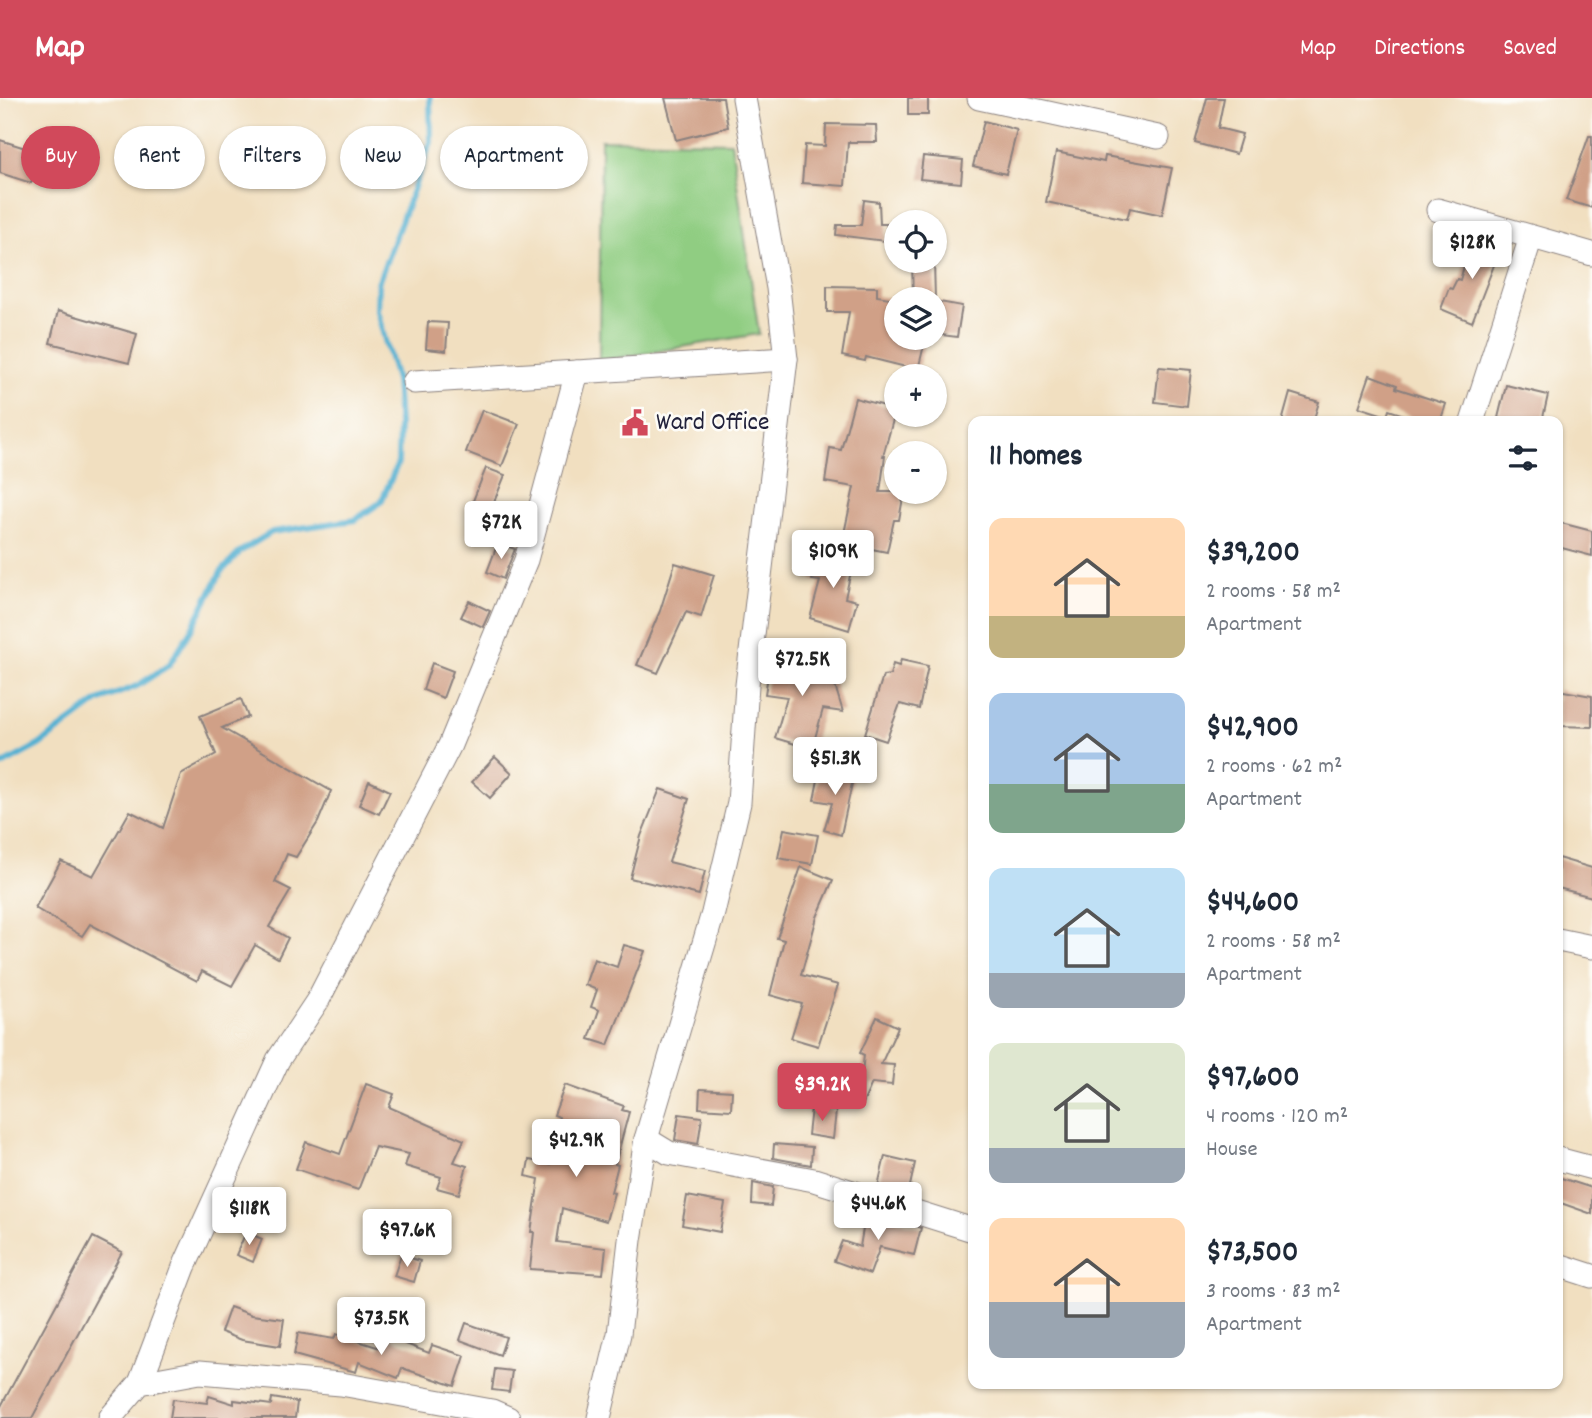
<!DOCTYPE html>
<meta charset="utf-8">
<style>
:root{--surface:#fff;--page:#f6f6f7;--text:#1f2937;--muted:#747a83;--accent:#d1495b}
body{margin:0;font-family:Dekko,sans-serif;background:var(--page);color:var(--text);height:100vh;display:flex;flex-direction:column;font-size:26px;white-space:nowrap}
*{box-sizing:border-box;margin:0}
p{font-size:23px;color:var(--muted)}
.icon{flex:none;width:38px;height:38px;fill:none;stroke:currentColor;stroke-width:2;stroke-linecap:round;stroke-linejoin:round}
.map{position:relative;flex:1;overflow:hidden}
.drawer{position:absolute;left:968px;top:318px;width:595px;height:973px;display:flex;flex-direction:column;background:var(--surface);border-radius:14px;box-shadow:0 2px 5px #0004}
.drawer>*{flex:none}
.hud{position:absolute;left:21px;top:28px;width:665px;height:63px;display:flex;gap:14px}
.fabs{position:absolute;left:884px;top:112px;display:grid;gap:14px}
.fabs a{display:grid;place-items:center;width:63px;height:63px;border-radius:50%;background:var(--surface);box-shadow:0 2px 5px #0004;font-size:35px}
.price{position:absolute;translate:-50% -60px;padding:0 16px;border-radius:7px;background:#fff;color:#222;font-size:23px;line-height:46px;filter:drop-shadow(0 2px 4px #0008)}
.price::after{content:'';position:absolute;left:50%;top:42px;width:21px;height:16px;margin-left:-10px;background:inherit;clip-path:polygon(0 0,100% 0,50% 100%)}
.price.on{background:var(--accent);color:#fff}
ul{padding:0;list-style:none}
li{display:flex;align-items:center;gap:21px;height:175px;padding:0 21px}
li span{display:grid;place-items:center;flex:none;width:196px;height:140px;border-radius:14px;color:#555}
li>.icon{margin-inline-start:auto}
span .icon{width:84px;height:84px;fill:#fffc;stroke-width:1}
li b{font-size:30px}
h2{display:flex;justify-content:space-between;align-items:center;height:84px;padding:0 21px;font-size:30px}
.pill{padding:0 24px;border-radius:32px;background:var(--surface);box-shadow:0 2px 5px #0004;font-size:24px;line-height:63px}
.pill.on{background:var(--accent);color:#fff}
header{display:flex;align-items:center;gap:42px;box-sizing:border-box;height:98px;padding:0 35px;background:var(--accent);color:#fff}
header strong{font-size:33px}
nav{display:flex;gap:38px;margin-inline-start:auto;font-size:24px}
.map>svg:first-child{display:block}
.green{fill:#90cd82;stroke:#59785e;stroke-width:2}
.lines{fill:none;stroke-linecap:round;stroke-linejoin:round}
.stream{stroke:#54b1d2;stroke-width:6}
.building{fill:#d0a087}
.street-casing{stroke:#8a807e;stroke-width:25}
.street{stroke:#fff;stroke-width:23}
.labels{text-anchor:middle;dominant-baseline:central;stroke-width:5;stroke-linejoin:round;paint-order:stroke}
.poi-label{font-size:26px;fill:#22223b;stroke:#fdfcf7;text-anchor:start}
</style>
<header>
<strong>Map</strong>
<nav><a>Map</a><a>Directions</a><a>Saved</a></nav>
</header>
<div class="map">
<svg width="1592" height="1320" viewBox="0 0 1592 1320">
<rect width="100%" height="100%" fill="#fdfcf7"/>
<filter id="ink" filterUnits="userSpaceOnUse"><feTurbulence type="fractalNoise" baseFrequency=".0143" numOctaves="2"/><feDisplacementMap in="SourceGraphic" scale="14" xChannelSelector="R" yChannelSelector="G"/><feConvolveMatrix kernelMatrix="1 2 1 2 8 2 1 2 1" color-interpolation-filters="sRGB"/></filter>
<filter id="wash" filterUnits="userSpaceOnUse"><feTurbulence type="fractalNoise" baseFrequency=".00686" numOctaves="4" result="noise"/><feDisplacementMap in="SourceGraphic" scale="28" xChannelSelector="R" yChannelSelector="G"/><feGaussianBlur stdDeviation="1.57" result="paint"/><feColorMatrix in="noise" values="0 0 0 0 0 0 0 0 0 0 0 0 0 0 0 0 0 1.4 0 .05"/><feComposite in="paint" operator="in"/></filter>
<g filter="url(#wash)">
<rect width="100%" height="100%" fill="#f1dfc0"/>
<path class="green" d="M 601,42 L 731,44 L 759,236 L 599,263 Z"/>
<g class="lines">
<path class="stream" d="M 0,668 L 39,647 L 98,603 L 137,588 L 169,567 L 191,532 L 221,474 L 241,453 L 272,434 L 355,422 L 381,404 L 398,365 L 399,326 L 396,282 L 377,213 L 378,185 L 431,44 L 430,0"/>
</g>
<g id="blocks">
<g class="building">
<path d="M 665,0 L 723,0 L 728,29 L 676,42 Z"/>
<rect x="908" y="0" width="20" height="17"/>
<path d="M 1207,0 L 1224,0 L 1218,30 L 1242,36 L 1236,56 L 1195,45 Z"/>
<path d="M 984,23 L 1017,32 L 1006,76 L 973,68 Z"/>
<path d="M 826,26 L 876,27 L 877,44 L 848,44 L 845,88 L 802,85 L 805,47 L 825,48 Z"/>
<path d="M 1589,38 L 1592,38 L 1592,110 L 1566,102 Z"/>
<path d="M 0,42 L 41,55 L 31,85 L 0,75 Z"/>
<path d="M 1056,54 L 1104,64 L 1105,58 L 1172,70 L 1162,117 L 1130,110 L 1127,121 L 1046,104 Z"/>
<path d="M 923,58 L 963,62 L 961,85 L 920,81 Z"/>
<path d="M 864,102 L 879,104 L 880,126 L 887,126 L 885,143 L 836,137 L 837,127 L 861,127 Z"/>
<path d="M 1472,141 L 1501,149 L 1472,224 L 1441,211 L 1449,190 L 1452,191 L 1457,181 L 1460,182 Z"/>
<path d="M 912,163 L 934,163 L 935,201 L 913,201 Z"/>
<path d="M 827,188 L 877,189 L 877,198 L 896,201 L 896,240 L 925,243 L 918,272 L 866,259 L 865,263 L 842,258 L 849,214 L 827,214 Z"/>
<path d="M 934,203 L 962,208 L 957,239 L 934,236 Z"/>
<path d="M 58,213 L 137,236 L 129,265 L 50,245 Z"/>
<path d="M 428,224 L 448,225 L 446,253 L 426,251 Z"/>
<path d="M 1159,269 L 1191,272 L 1187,308 L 1155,304 Z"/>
<path d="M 1370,277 L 1397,287 L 1396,290 L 1446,306 L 1440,324 L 1425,324 L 1389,312 L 1387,318 L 1359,309 Z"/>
<path d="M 1506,287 L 1548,297 L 1542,324 L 1515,324 L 1498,320 Z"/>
<path d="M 1290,295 L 1319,304 L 1313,324 L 1282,324 Z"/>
<path d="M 855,300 L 896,311 L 883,358 L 885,358 L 880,394 L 904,394 L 899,422 L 894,422 L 887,454 L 842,445 L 854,389 L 825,384 L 830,350 L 841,352 Z"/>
<path d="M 482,312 L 519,326 L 502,368 L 466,354 Z"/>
<path d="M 486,370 L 505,377 L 487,421 L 469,413 Z"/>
<path d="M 1561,425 L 1592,433 L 1592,458 L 1558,449 Z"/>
<path d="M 498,445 L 515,451 L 503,481 L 487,474 Z"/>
<path d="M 819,453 L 854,460 L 845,500 L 857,503 L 849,532 L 810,520 L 820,483 L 812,482 Z"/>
<path d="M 675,465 L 714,477 L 701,519 L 686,514 L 658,575 L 637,567 L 660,513 Z"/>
<path d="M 469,503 L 490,513 L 483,529 L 461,519 Z"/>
<path d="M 771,559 L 829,568 L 843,614 L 823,611 L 812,651 L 775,640 L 787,599 L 765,596 Z"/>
<path d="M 901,562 L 928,568 L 919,611 L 900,606 L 886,643 L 865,636 L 883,578 L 890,577 L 893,566 L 899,568 Z"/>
<path d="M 432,565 L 453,573 L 443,600 L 423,592 Z"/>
<path d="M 1558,592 L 1592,598 L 1592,629 L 1558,628 Z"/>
<path d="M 241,601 L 248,619 L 222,630 L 331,693 L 318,724 L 296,759 L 287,756 L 275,784 L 291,792 L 269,829 L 288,840 L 278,860 L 255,847 L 232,888 L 202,873 L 197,883 L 90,826 L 82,838 L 35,810 L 61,763 L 93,778 L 130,713 L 163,730 L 181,676 L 216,656 L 200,618 Z"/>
<path d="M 495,659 L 512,675 L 490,700 L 472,684 Z"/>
<path d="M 820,672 L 854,676 L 841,737 L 824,732 L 832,705 L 814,702 Z"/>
<path d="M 369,683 L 390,693 L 379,716 L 359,707 Z"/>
<path d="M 660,691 L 689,701 L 669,764 L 705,773 L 699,797 L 630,780 L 641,738 Z"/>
<path d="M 784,731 L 818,737 L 812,766 L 778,760 Z"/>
<path d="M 1558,760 L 1592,770 L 1592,799 L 1558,790 Z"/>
<path d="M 801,769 L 833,782 L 817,819 L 801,877 L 838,887 L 818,948 L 791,940 L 802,906 L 770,897 L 784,842 L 777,840 Z"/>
<path d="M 624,847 L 645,853 L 608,947 L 589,941 L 599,912 L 591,909 L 597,892 L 585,887 L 594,861 L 617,869 Z"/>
<path d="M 877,919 L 898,929 L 881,966 L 894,967 L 892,987 L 872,985 L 861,1010 L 858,1009 L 864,957 L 860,955 Z"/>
<path d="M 366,986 L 394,996 L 389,1009 L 464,1042 L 454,1064 L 467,1068 L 459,1096 L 437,1090 L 441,1079 L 405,1068 L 409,1056 L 375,1049 L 358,1092 L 296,1071 L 306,1044 L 340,1056 Z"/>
<path d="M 565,987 L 624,1008 L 622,1012 L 629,1014 L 615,1066 L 618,1067 L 611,1094 L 614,1095 L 606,1123 L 562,1110 L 557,1144 L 606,1150 L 603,1176 L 530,1171 L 534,1134 L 531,1134 L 539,1081 L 526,1078 L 529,1062 L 550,1066 L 559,1019 L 554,1017 Z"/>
<path d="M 700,991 L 732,993 L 731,1012 L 699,1010 Z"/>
<path d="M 811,1010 L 836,1013 L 833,1041 L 808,1037 Z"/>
<path d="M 679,1016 L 702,1019 L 698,1046 L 675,1042 Z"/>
<path d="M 774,1046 L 812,1049 L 811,1067 L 773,1060 Z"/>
<path d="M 885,1058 L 915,1065 L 908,1097 L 878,1088 Z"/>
<path d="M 1558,1079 L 1592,1090 L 1592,1116 L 1558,1104 Z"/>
<path d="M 753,1085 L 773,1089 L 771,1108 L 752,1106 Z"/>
<path d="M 687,1098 L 725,1105 L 720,1134 L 682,1127 Z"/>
<path d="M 866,1113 L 921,1130 L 914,1157 L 880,1149 L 870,1176 L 834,1163 L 842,1143 L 860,1149 Z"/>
<path d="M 246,1134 L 262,1141 L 253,1164 L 236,1157 Z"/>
<path d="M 93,1139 L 122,1154 L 32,1320 L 0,1320 L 0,1310 Z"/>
<path d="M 401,1157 L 420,1163 L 414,1184 L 394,1178 Z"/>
<path d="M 230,1209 L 252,1217 L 284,1221 L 280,1248 L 242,1242 L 221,1234 Z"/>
<path d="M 466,1225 L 506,1239 L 500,1257 L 460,1242 Z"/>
<path d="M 298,1235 L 334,1241 L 336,1236 L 380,1250 L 385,1238 L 429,1255 L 432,1247 L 465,1258 L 455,1288 L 402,1270 L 398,1280 L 359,1264 L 356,1274 L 294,1257 Z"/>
<path d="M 495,1271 L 512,1273 L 509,1294 L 492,1292 Z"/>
<path d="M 209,1298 L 234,1306 L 234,1302 L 271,1307 L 272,1300 L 297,1304 L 295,1320 L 170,1320 L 173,1301 L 207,1305 Z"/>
</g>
</g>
</g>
<g filter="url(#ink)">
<use href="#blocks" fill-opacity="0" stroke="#8a807e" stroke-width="2"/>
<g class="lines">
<g class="street-casing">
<g id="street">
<path d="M 979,0 L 1158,39"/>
<path d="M 1438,112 L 1592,156"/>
<path d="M 414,284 L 786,261"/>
<path d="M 1472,324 L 1531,139"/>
<path d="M 1558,842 L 1592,849"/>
<path d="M 646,1041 L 669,1055 L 814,1082 L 973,1132"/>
<path d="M 1558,1061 L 1592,1070"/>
<path d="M 1558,1167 L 1592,1178"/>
<path d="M 140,1285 L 184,1169 L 278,962 L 318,902 L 450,647 L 526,462 L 577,274"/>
<path d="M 110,1320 L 140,1285 L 200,1274 L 341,1286 L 492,1313 L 508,1320"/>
<path d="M 599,1320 L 619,1236 L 630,1142 L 646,1041 L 713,815 L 739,705 L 747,587 L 786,261 L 778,190 L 744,0"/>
</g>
</g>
<use href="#street" class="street"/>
</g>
</g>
<defs>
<g id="civic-bare" transform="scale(2.1)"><path d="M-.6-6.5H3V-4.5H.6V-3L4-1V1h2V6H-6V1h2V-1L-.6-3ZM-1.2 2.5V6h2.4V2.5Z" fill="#d1495b" stroke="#fdfcf7" stroke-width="2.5" paint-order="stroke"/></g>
</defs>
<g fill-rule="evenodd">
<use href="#civic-bare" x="635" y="325"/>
</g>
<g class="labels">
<g class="poi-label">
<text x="656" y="325">Ward Office</text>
</g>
</g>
</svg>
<div class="fabs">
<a><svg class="icon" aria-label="locate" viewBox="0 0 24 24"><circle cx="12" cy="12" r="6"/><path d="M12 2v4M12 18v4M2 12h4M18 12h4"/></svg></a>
<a><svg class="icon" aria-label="layers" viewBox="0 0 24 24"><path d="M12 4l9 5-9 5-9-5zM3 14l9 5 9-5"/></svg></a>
<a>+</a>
<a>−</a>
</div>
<b class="price" style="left:1472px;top:183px">$128K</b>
<b class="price" style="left:501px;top:463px">$72K</b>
<b class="price" style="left:833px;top:492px">$109K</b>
<b class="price" style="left:802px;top:600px">$72.5K</b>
<b class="price" style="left:835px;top:699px">$51.3K</b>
<b class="price on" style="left:822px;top:1025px">$39.2K</b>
<b class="price" style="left:576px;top:1081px">$42.9K</b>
<b class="price" style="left:878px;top:1144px">$44.6K</b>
<b class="price" style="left:249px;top:1149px">$118K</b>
<b class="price" style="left:407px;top:1171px">$97.6K</b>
<b class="price" style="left:381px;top:1259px">$73.5K</b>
<div class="hud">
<a class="pill on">Buy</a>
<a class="pill">Rent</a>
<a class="pill">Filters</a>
<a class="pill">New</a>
<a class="pill">Apartment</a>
</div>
<section class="drawer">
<h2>11 homes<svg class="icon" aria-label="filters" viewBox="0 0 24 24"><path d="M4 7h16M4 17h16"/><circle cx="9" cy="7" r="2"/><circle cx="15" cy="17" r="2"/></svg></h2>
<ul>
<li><span style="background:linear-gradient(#ffd9b3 70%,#c2b280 0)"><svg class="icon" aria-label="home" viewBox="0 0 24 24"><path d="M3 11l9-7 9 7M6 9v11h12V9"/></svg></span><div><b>$39,200</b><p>2 rooms · 58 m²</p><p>Apartment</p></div></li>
<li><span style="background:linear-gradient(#a9c7e8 65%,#7fa58c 0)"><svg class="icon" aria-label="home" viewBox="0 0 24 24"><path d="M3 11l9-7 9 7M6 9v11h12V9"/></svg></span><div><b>$42,900</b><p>2 rooms · 62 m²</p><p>Apartment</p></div></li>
<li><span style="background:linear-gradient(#bfe0f5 75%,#9aa5b1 0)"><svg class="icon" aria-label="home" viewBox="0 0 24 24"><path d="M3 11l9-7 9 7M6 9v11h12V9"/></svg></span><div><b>$44,600</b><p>2 rooms · 58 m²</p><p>Apartment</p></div></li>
<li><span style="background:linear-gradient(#dfe7d0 75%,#9aa5b1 0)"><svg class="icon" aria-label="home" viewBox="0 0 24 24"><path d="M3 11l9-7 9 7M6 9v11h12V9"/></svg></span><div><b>$97,600</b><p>4 rooms · 120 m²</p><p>House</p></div></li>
<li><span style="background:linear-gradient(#ffd9b3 60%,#9aa5b1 0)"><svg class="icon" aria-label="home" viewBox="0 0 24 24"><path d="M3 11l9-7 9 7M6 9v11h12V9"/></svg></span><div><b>$73,500</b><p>3 rooms · 83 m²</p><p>Apartment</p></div></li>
</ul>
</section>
</div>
